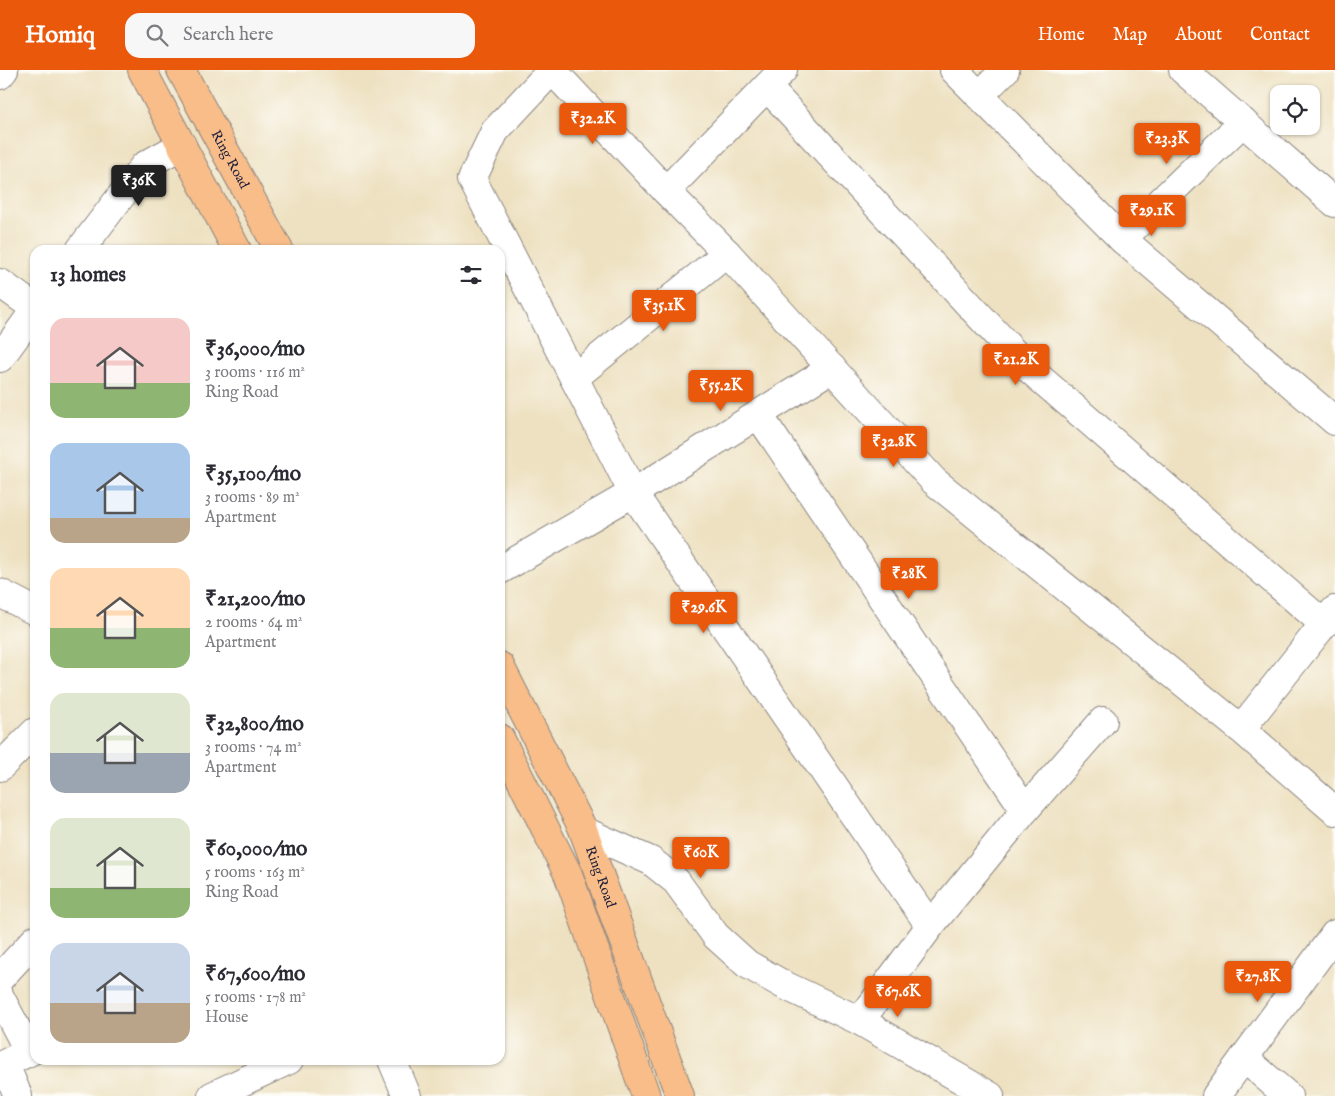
<!DOCTYPE html>
<meta charset="utf-8">
<style>
:root{--surface:#fff;--page:#f7f7f7;--text:#2b2b33;--muted:#7c7c81;--accent:#ea580c}
body{margin:0;font-family:"IM FELL English",serif;background:var(--page);color:var(--text);height:100vh;display:flex;flex-direction:column;font-size:19px;white-space:nowrap}
*{box-sizing:border-box;margin:0}
p{font-size:16px;color:var(--muted)}
.icon{flex:none;width:28px;height:28px;fill:none;stroke:currentColor;stroke-width:2;stroke-linecap:round;stroke-linejoin:round}
.map{position:relative;flex:1;overflow:hidden}
.sheet{position:absolute;left:30px;top:175px;width:475px;height:820px;display:flex;flex-direction:column;background:var(--surface);border-radius:15px;box-shadow:0 1px 4px #0004}
.sheet>*{flex:none}
.fabs{position:absolute;left:1270px;top:15px;display:grid;gap:10px}
.fabs a{display:grid;place-items:center;width:50px;height:50px;border-radius:10px;background:var(--surface);box-shadow:0 1px 4px #0004;font-size:25px}
.price{position:absolute;translate:-50% -42px;padding:0 11px;border-radius:5px;background:var(--accent);color:#fff;font-size:16px;line-height:32px;filter:drop-shadow(0 1px 2px #0008)}
.price::after{content:'';position:absolute;left:50%;top:30px;width:15px;height:11px;margin-left:-8px;background:inherit;clip-path:polygon(0 0,100% 0,50% 100%)}
.price.on{background:#222;color:#fff}
ul{padding:0;list-style:none}
li{display:flex;align-items:center;gap:15px;height:125px;padding:0 20px}
li span{display:grid;place-items:center;flex:none;width:140px;height:100px;border-radius:15px;color:#555}
li>.icon{margin-inline-start:auto}
span .icon{width:60px;height:60px;fill:#fffc;stroke-width:1}
li b{font-size:21px}
h2{display:flex;justify-content:space-between;align-items:center;height:60px;padding:0 20px;font-size:21px}
header{display:flex;align-items:center;gap:30px;box-sizing:border-box;height:70px;padding:0 25px;background:var(--accent);color:#fff}
header strong{font-size:24px}
nav{display:flex;gap:28px;margin-inline-start:auto;font-size:18px}
.search{width:350px;height:45px;background:var(--page);display:flex;align-items:center;gap:12px;box-sizing:border-box;padding:0 18px;border-radius:15px;color:var(--muted);font-size:19px}
.map>svg:first-child{display:block}
.lines{fill:none;stroke-linecap:round;stroke-linejoin:round}
.minor-casing{stroke:#88827e;stroke-width:30}
.highway-casing{stroke:#88827e;stroke-width:30}
.minor{stroke:#fff;stroke-width:28}
.highway{stroke:#f8bd89;stroke-width:28}
.labels{text-anchor:middle;dominant-baseline:central;stroke-width:4;stroke-linejoin:round;paint-order:stroke}
.street-label{font-size:14px;fill:#22223b;stroke:#fdfcf7}
</style>
<header>
<strong>Homiq</strong>
<div class="search"><svg class="icon" aria-label="search" viewBox="0 0 24 24"><circle cx="10" cy="10" r="6"/><path d="M15 15l6 6"/></svg>Search here</div>
<nav><a>Home</a><a>Map</a><a>About</a><a>Contact</a></nav>
</header>
<div class="map">
<svg width="1335" height="1026" viewBox="0 0 1335 1026">
<rect width="100%" height="100%" fill="#fdfcf7"/>
<filter id="ink" filterUnits="userSpaceOnUse"><feTurbulence type="fractalNoise" baseFrequency=".02" numOctaves="2"/><feDisplacementMap in="SourceGraphic" scale="10" xChannelSelector="R" yChannelSelector="G"/><feConvolveMatrix kernelMatrix="1 2 1 2 8 2 1 2 1" color-interpolation-filters="sRGB"/></filter>
<filter id="wash" filterUnits="userSpaceOnUse"><feTurbulence type="fractalNoise" baseFrequency=".0096" numOctaves="4" result="noise"/><feDisplacementMap in="SourceGraphic" scale="20" xChannelSelector="R" yChannelSelector="G"/><feGaussianBlur stdDeviation="1.12" result="paint"/><feColorMatrix in="noise" values="0 0 0 0 0 0 0 0 0 0 0 0 0 0 0 0 0 1.4 0 .05"/><feComposite in="paint" operator="in"/></filter>
<g filter="url(#wash)">
<rect width="100%" height="100%" fill="#eee1c1"/>
</g>
<g filter="url(#ink)">
<g class="lines">
<g class="minor-casing">
<g id="minor">
<path d="M 552,0 L 495,61 L 472,109 L 633,423 L 930,856 L 1025,740 L 1103,651"/>
<path d="M 552,0 L 666,121"/>
<path d="M 783,0 L 666,121 L 727,183 L 934,411 L 1241,659 L 1335,741"/>
<path d="M 954,0 L 1122,169 L 1335,351"/>
<path d="M 1183,0 L 1335,133"/>
<path d="M 0,5 L 4,0"/>
<path d="M 767,17 L 1028,298 L 1324,554"/>
<path d="M 979,26 L 1005,0"/>
<path d="M 1122,169 L 1243,52"/>
<path d="M 80,180 L 144,96 L 182,75"/>
<path d="M 0,213 L 35,238"/>
<path d="M 0,288 L 35,240"/>
<path d="M 574,308 L 727,183"/>
<path d="M 758,344 L 1025,740"/>
<path d="M 500,500 L 633,423 L 832,298"/>
<path d="M 0,523 L 35,541"/>
<path d="M 1241,659 L 1335,540"/>
<path d="M 0,697 L 35,662"/>
<path d="M 584,761 L 651,791 L 676,811 L 716,866 L 747,894 L 784,915 L 860,951 L 990,1026"/>
<path d="M 0,908 L 35,870"/>
<path d="M 0,927 L 29,982"/>
<path d="M 860,951 L 930,856"/>
<path d="M 1244,988 L 1288,1026"/>
<path d="M 392,990 L 407,1026"/>
<path d="M 5,994 L 18,1026"/>
<path d="M 0,996 L 35,979"/>
<path d="M 212,1026 L 289,990"/>
<path d="M 1216,1026 L 1335,864"/>
</g>
</g>
<g class="highway-casing">
<g id="highway">
<path d="M 142,0 L 237,180"/>
<path id="s1" d="M 181,0 L 279,180"/>
<path id="s2" d="M 500,596 L 582,757 L 680,1026"/>
<path d="M 500,668 L 568,804 L 646,1026"/>
</g>
</g>
<use href="#minor" class="minor"/>
<use href="#highway" class="highway"/>
</g>
</g>
<g class="labels">
<g class="street-label">
<text stroke="none"><textPath href="#s1" startOffset="102">Ring Road</textPath></text>
<text stroke="none"><textPath href="#s2" startOffset="234">Ring Road</textPath></text>
</g>
</g>
</svg>
<div class="fabs">
<a><svg class="icon" aria-label="locate" viewBox="0 0 24 24"><circle cx="12" cy="12" r="6"/><path d="M12 2v4M12 18v4M2 12h4M18 12h4"/></svg></a>
</div>
<b class="price" style="left:593px;top:75px">₹32.2K</b>
<b class="price" style="left:1167px;top:95px">₹23.3K</b>
<b class="price on" style="left:139px;top:137px">₹36K</b>
<b class="price" style="left:1152px;top:167px">₹29.1K</b>
<b class="price" style="left:664px;top:262px">₹35.1K</b>
<b class="price" style="left:1016px;top:316px">₹21.2K</b>
<b class="price" style="left:721px;top:342px">₹55.2K</b>
<b class="price" style="left:894px;top:398px">₹32.8K</b>
<b class="price" style="left:909px;top:530px">₹28K</b>
<b class="price" style="left:704px;top:564px">₹29.6K</b>
<b class="price" style="left:701px;top:809px">₹60K</b>
<b class="price" style="left:1258px;top:933px">₹27.8K</b>
<b class="price" style="left:898px;top:948px">₹67.6K</b>
<section class="sheet">
<h2>13 homes<svg class="icon" aria-label="filters" viewBox="0 0 24 24"><path d="M4 7h16M4 17h16"/><circle cx="9" cy="7" r="2"/><circle cx="15" cy="17" r="2"/></svg></h2>
<ul>
<li><span style="background:linear-gradient(#f6c9c9 65%,#8fb573 0)"><svg class="icon" aria-label="home" viewBox="0 0 24 24"><path d="M3 11l9-7 9 7M6 9v11h12V9"/></svg></span><div><b>₹36,000/mo</b><p>3 rooms · 116 m²</p><p>Ring Road</p></div></li>
<li><span style="background:linear-gradient(#a9c7e8 75%,#b9a48a 0)"><svg class="icon" aria-label="home" viewBox="0 0 24 24"><path d="M3 11l9-7 9 7M6 9v11h12V9"/></svg></span><div><b>₹35,100/mo</b><p>3 rooms · 89 m²</p><p>Apartment</p></div></li>
<li><span style="background:linear-gradient(#ffd9b3 60%,#8fb573 0)"><svg class="icon" aria-label="home" viewBox="0 0 24 24"><path d="M3 11l9-7 9 7M6 9v11h12V9"/></svg></span><div><b>₹21,200/mo</b><p>2 rooms · 64 m²</p><p>Apartment</p></div></li>
<li><span style="background:linear-gradient(#dfe7d0 60%,#9aa5b1 0)"><svg class="icon" aria-label="home" viewBox="0 0 24 24"><path d="M3 11l9-7 9 7M6 9v11h12V9"/></svg></span><div><b>₹32,800/mo</b><p>3 rooms · 74 m²</p><p>Apartment</p></div></li>
<li><span style="background:linear-gradient(#dfe7d0 70%,#8fb573 0)"><svg class="icon" aria-label="home" viewBox="0 0 24 24"><path d="M3 11l9-7 9 7M6 9v11h12V9"/></svg></span><div><b>₹60,000/mo</b><p>5 rooms · 163 m²</p><p>Ring Road</p></div></li>
<li><span style="background:linear-gradient(#c9d6e8 60%,#b9a48a 0)"><svg class="icon" aria-label="home" viewBox="0 0 24 24"><path d="M3 11l9-7 9 7M6 9v11h12V9"/></svg></span><div><b>₹67,600/mo</b><p>5 rooms · 178 m²</p><p>House</p></div></li>
</ul>
</section>
</div>
